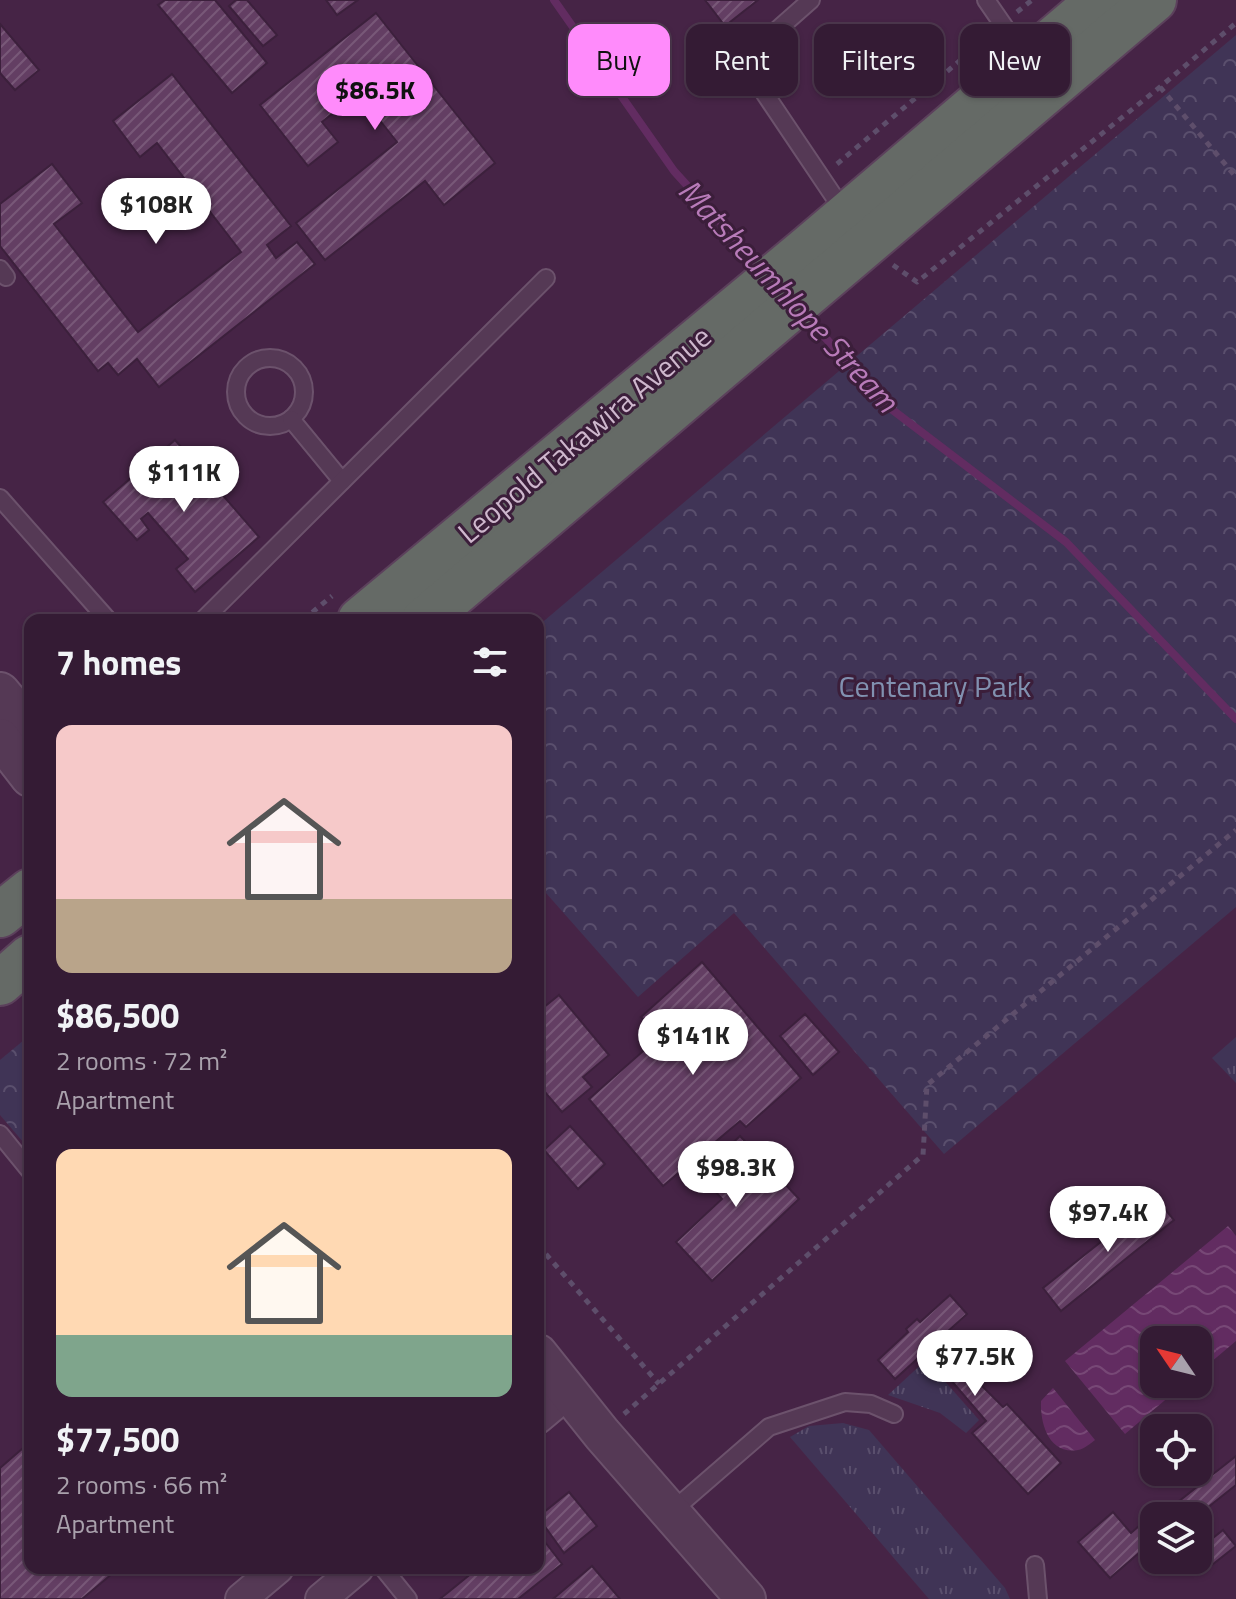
<!DOCTYPE html>
<meta charset="utf-8">
<style>
:root{--surface:#341b34;--page:#3f2840;--text:#f1f3f6;--muted:#a9a1ac;--line:#4e394f;--accent:#ff8bfb}
body{margin:0;font-family:"Titillium Web",sans-serif;background:var(--page);color:var(--text);height:100vh;display:flex;flex-direction:column;font-size:30px;white-space:nowrap}
*{box-sizing:border-box;margin:0}
p{font-size:26px;color:var(--muted)}
.icon{flex:none;width:44px;height:44px;fill:none;stroke:currentColor;stroke-width:2;stroke-linecap:round;stroke-linejoin:round}
.map{position:relative;flex:1;overflow:hidden}
.panel{position:absolute;left:24px;top:614px;width:520px;height:960px;display:flex;flex-direction:column;background:var(--surface);border-radius:16px;box-shadow:0 2px 6px #0004,0 0 0 2px var(--line)}
.panel>*{flex:none}
.guide{position:absolute;left:568px;top:24px;width:548px;height:72px;display:flex;gap:16px}
.needle{width:52px;rotate:305deg}
.tools{position:absolute;left:1140px;top:1326px;display:grid;gap:16px}
.tools a{display:grid;place-items:center;width:72px;height:72px;border-radius:16px;background:var(--surface);box-shadow:0 2px 6px #0004,0 0 0 2px var(--line);font-size:40px}
.price{position:absolute;translate:-50% -68px;padding:0 18px;border-radius:28px;background:#fff;color:#222;font-size:26px;line-height:52px;filter:drop-shadow(0 2px 4px #0008)}
.price::after{content:'';position:absolute;left:50%;top:48px;width:24px;height:18px;margin-left:-12px;background:inherit;clip-path:polygon(0 0,100% 0,50% 100%)}
.price.selected{background:var(--accent);color:#111}
ul{padding:0;list-style:none}
li{display:grid;align-content:center;gap:16px;height:424px;padding:0 32px}
li span{display:grid;place-items:center;height:248px;border-radius:16px;color:#555}
li>.icon{margin-inline-start:auto}
span .icon{width:144px;height:144px;fill:#fffc;stroke-width:1}
li b{font-size:34px}
h2{display:flex;justify-content:space-between;align-items:center;height:96px;padding:0 32px;font-size:34px}
.tag{padding:0 28px;border-radius:16px;background:var(--surface);box-shadow:0 2px 6px #0004,0 0 0 2px var(--line);font-size:28px;line-height:72px}
.tag.selected{background:var(--accent);color:#111}
.map>svg:first-child{display:block}
.grass{fill:url(#grass-tufts)}
.park{fill:url(#park-crowns)}
.water{fill:url(#water-waves)}
.lines{fill:none;stroke-linecap:round;stroke-linejoin:round}
.stream{stroke:#622c61;stroke-width:8}
.building{fill:url(#building-hatch);stroke:#3c203c;stroke-width:2}
.service-casing{stroke:#6c526c;stroke-width:20}
.minor-casing{stroke:#6c526c;stroke-width:34}
.tertiary-casing{stroke:#6c526c;stroke-width:42}
.trunk-casing{stroke:#5c415c;stroke-width:48}
.path{stroke:#5e4e6b;stroke-width:5;stroke-dasharray:6 6;stroke-linecap:butt}
.service{stroke:#553955;stroke-width:16}
.minor{stroke:#553955;stroke-width:30}
.tertiary{stroke:#553955;stroke-width:38}
.trunk{stroke:#656a66;stroke-width:44}
.labels{text-anchor:middle;dominant-baseline:central;stroke-width:6;stroke-linejoin:round;paint-order:stroke}
.street-label{font-size:30px;fill:#ceb7cd;stroke:#3b1e3a}
.park-label{font-size:30px;fill:#8191b0;stroke:#3b1e3a}
.water-label{font-size:32px;font-style:italic;fill:#b87bb9;stroke:#3b1e3a}
</style>
<div class="map">
<svg width="1236" height="1599" viewBox="0 0 1236 1599">
<defs>
<pattern id="grass-tufts" width="24" height="20" patternUnits="userSpaceOnUse" patternTransform="scale(2)"><rect width="24" height="20" fill="#403456"/><path d="M3 7l-1-3M5 7V3M7 7l1-3M15 17l-1-3M17 17v-4M19 17l1-3" fill="none" stroke="#5a4f6d"/></pattern>
<pattern id="park-crowns" width="20" height="18" patternUnits="userSpaceOnUse" patternTransform="scale(2)"><rect width="20" height="18" fill="#403456"/><path d="M2 6a3 3 0 1 1 6 0M12 15a3 3 0 1 1 6 0" fill="none" stroke="#5a4f6d"/></pattern>
<pattern id="water-waves" width="16" height="10" patternUnits="userSpaceOnUse" patternTransform="scale(2)"><rect width="16" height="10" fill="#622c61"/><path d="M0 5q4-4 8 0t8 0" fill="none" stroke="#774876"/></pattern>
<pattern id="building-hatch" width="6" height="6" patternUnits="userSpaceOnUse" patternTransform="scale(2)"><rect width="6" height="6" fill="#633e63"/><path d="M-1 1l2-2M0 6l6-6M5 7l2-2" fill="none" stroke="#785878"/></pattern>
</defs>
<rect width="100%" height="100%" fill="#462446"/>
<g class="grass">
<path d="M 1236,1037 L 1236,1083 L 1212,1058 Z"/>
<path d="M 926,1360 L 979,1420 L 966,1433 L 940,1413 L 888,1395 Z"/>
<path d="M 843,1423 L 869,1430 L 1005,1588 L 1010,1599 L 929,1599 L 790,1437 L 809,1426 Z"/>
</g>
<g class="park">
<path d="M 1236,35 L 1236,907 L 944,1154 L 734,913 L 638,997 L 538,884 L 538,626 Z"/>
<path d="M 30,1035 L 30,1150 L 0,1115 L 0,1060 Z"/>
</g>
<g class="water">
<path d="M 1228,1226 L 1236,1236 L 1236,1341 L 1198,1373 L 1198,1340 L 1154,1340 L 1154,1384 L 1184,1384 L 1125,1434 L 1065,1361 Z"/>
<path d="M 1053,1388 L 1095,1440 C 1091,1443 1084,1449 1078,1450 C 1049,1455 1040,1424 1041,1401 Z"/>
</g>
<g class="lines">
<g class="stream">
<path d="M 554,0 L 674,171 L 762,268"/>
<path d="M 803,313 L 886,405 L 1066,542 L 1236,719"/>
</g>
</g>
<g class="building">
<path d="M 165,0 L 215,0 L 267,63 L 232,93 L 158,5 Z"/>
<path d="M 236,0 L 247,0 L 277,35 L 263,46 L 229,6 Z"/>
<path d="M 326,0 L 358,0 L 337,15 Z"/>
<path d="M 705,0 L 758,0 L 725,26 Z"/>
<path d="M 376,13 L 495,163 L 444,205 L 425,181 L 325,260 L 296,223 L 397,142 L 358,93 L 322,122 L 338,142 L 308,166 L 260,105 Z"/>
<path d="M 0,24 L 39,70 L 15,90 L 0,73 Z"/>
<path d="M 172,74 L 291,226 L 267,245 L 276,258 L 297,242 L 315,264 L 159,387 L 137,359 L 118,375 L 108,363 L 98,371 L 0,246 L 0,204 L 52,164 L 82,203 L 54,224 L 138,332 L 241,252 L 157,143 L 140,157 L 113,121 Z"/>
<path d="M 175,440 L 259,537 L 195,592 L 176,569 L 188,559 L 148,513 L 141,519 L 149,530 L 137,540 L 103,502 Z"/>
<path d="M 702,962 L 801,1078 L 746,1127 L 740,1121 L 663,1186 L 589,1099 L 659,1037 L 641,1017 Z"/>
<path d="M 559,995 L 609,1055 L 583,1077 L 592,1087 L 562,1112 L 538,1084 L 538,1012 Z"/>
<path d="M 805,1014 L 839,1052 L 813,1075 L 780,1036 Z"/>
<path d="M 570,1126 L 605,1164 L 578,1189 L 544,1150 Z"/>
<path d="M 740,1136 L 799,1199 L 712,1281 L 676,1242 L 722,1199 L 700,1174 Z"/>
<path d="M 1156,1198 L 1174,1220 L 1061,1311 L 1043,1288 Z"/>
<path d="M 950,1295 L 967,1314 L 937,1341 L 1003,1407 L 1007,1404 L 1061,1463 L 1028,1494 L 972,1433 L 986,1421 L 926,1351 L 895,1379 L 878,1360 L 908,1332 L 906,1329 L 917,1319 L 920,1322 Z"/>
<path d="M 30,1442 L 30,1568 L 119,1568 L 82,1599 L 0,1599 L 0,1468 Z"/>
<path d="M 1236,1456 L 1236,1485 L 1197,1516 L 1189,1516 L 1178,1502 Z"/>
<path d="M 569,1492 L 597,1526 L 564,1553 L 538,1517 Z"/>
<path d="M 1164,1504 L 1175,1516 L 1154,1516 L 1154,1540 L 1110,1578 L 1078,1542 L 1113,1512 L 1131,1533 Z"/>
<path d="M 1223,1530 L 1236,1546 L 1208,1568 L 1198,1555 L 1198,1550 Z"/>
<path d="M 538,1533 L 562,1564 L 518,1599 L 440,1599 L 478,1568 L 538,1568 Z"/>
<path d="M 592,1566 L 620,1599 L 553,1599 Z"/>
</g>
<g class="lines">
<g class="service-casing">
<g id="service">
<path d="M 811,0 L 760,45 L 751,62 L 761,88 L 845,213"/>
<path d="M 986,0 L 1026,58"/>
<path d="M 0,269 L 6,277"/>
<circle cx="270" cy="392" r="34"/>
<path d="M 291,419 L 342,481"/>
<path d="M 0,498 L 108,620"/>
<path d="M 203,620 L 546,278"/>
<path d="M 0,1134 L 30,1171"/>
<path d="M 671,1512 L 769,1427 L 845,1402 L 871,1404 L 894,1414"/>
<path d="M 1035,1565 L 1038,1599"/>
<path d="M 383,1568 L 408,1599"/>
</g>
</g>
<g class="minor-casing">
<g id="minor">
<path d="M 538,1418 L 569,1392"/>
<path d="M 241,1599 L 278,1568"/>
<path d="M 321,1599 L 358,1568"/>
</g>
</g>
<g class="tertiary-casing">
<g id="tertiary">
<path d="M 0,692 L 30,728"/>
<path d="M 0,738 L 30,777"/>
<path d="M 538,1354 L 602,1434 L 746,1599"/>
</g>
</g>
<g class="trunk-casing">
<g id="trunk">
<path d="M 360,620 L 808,248 L 1099,0"/>
<path d="M 424,620 L 1154,0"/>
<path d="M 0,915 L 30,891"/>
<path d="M 0,983 L 30,957"/>
</g>
</g>
<g class="path">
<path d="M 1017,12 L 1032,0"/>
<path d="M 1160,87 L 1236,177"/>
<path d="M 837,164 L 988,37"/>
<path d="M 893,265 L 917,282 L 1160,87 L 1236,23"/>
<path d="M 303,620 L 332,596"/>
<path d="M 538,1245 L 659,1384"/>
<path d="M 624,1414 L 923,1155 L 927,1085 L 1236,830"/>
</g>
<use href="#service" class="service"/>
<use href="#minor" class="minor"/>
<use href="#tertiary" class="tertiary"/>
<use href="#trunk" class="trunk"/>
</g>
<g class="labels">
<g class="street-label">
<text transform="translate(584 434) rotate(-40)">Leopold Takawira Avenue</text>
</g>
<g class="park-label">
<text x="935" y="686">Centenary Park</text>
</g>
<g class="water-label">
<text transform="translate(789 295) rotate(47)">Matsheumhlope Stream</text>
</g>
</g>
</svg>
<div class="tools">
<a><svg class="needle" viewBox="-14 -14 28 28"><path d="M0-13l5 13h-10z" fill="#e53935"/><path d="M0 13l5-13h-10z" fill="#a9a1ac"/></svg></a>
<a><svg class="icon" aria-label="locate" viewBox="0 0 24 24"><circle cx="12" cy="12" r="6"/><path d="M12 2v4M12 18v4M2 12h4M18 12h4"/></svg></a>
<a><svg class="icon" aria-label="layers" viewBox="0 0 24 24"><path d="M12 4l9 5-9 5-9-5zM3 14l9 5 9-5"/></svg></a>
</div>
<b class="price selected" style="left:375px;top:132px">$86.5K</b>
<b class="price" style="left:156px;top:246px">$108K</b>
<b class="price" style="left:184px;top:514px">$111K</b>
<b class="price" style="left:693px;top:1077px">$141K</b>
<b class="price" style="left:736px;top:1209px">$98.3K</b>
<b class="price" style="left:1108px;top:1254px">$97.4K</b>
<b class="price" style="left:975px;top:1398px">$77.5K</b>
<div class="guide">
<a class="tag selected">Buy</a>
<a class="tag">Rent</a>
<a class="tag">Filters</a>
<a class="tag">New</a>
</div>
<section class="panel">
<h2>7 homes<svg class="icon" aria-label="filters" viewBox="0 0 24 24"><path d="M4 7h16M4 17h16"/><circle cx="9" cy="7" r="2"/><circle cx="15" cy="17" r="2"/></svg></h2>
<ul>
<li><span style="background:linear-gradient(#f6c9c9 70%,#b9a48a 0)"><svg class="icon" aria-label="home" viewBox="0 0 24 24"><path d="M3 11l9-7 9 7M6 9v11h12V9"/></svg></span><div><b>$86,500</b><p>2 rooms · 72 m²</p><p>Apartment</p></div></li>
<li><span style="background:linear-gradient(#ffd9b3 75%,#7fa58c 0)"><svg class="icon" aria-label="home" viewBox="0 0 24 24"><path d="M3 11l9-7 9 7M6 9v11h12V9"/></svg></span><div><b>$77,500</b><p>2 rooms · 66 m²</p><p>Apartment</p></div></li>
</ul>
</section>
</div>
